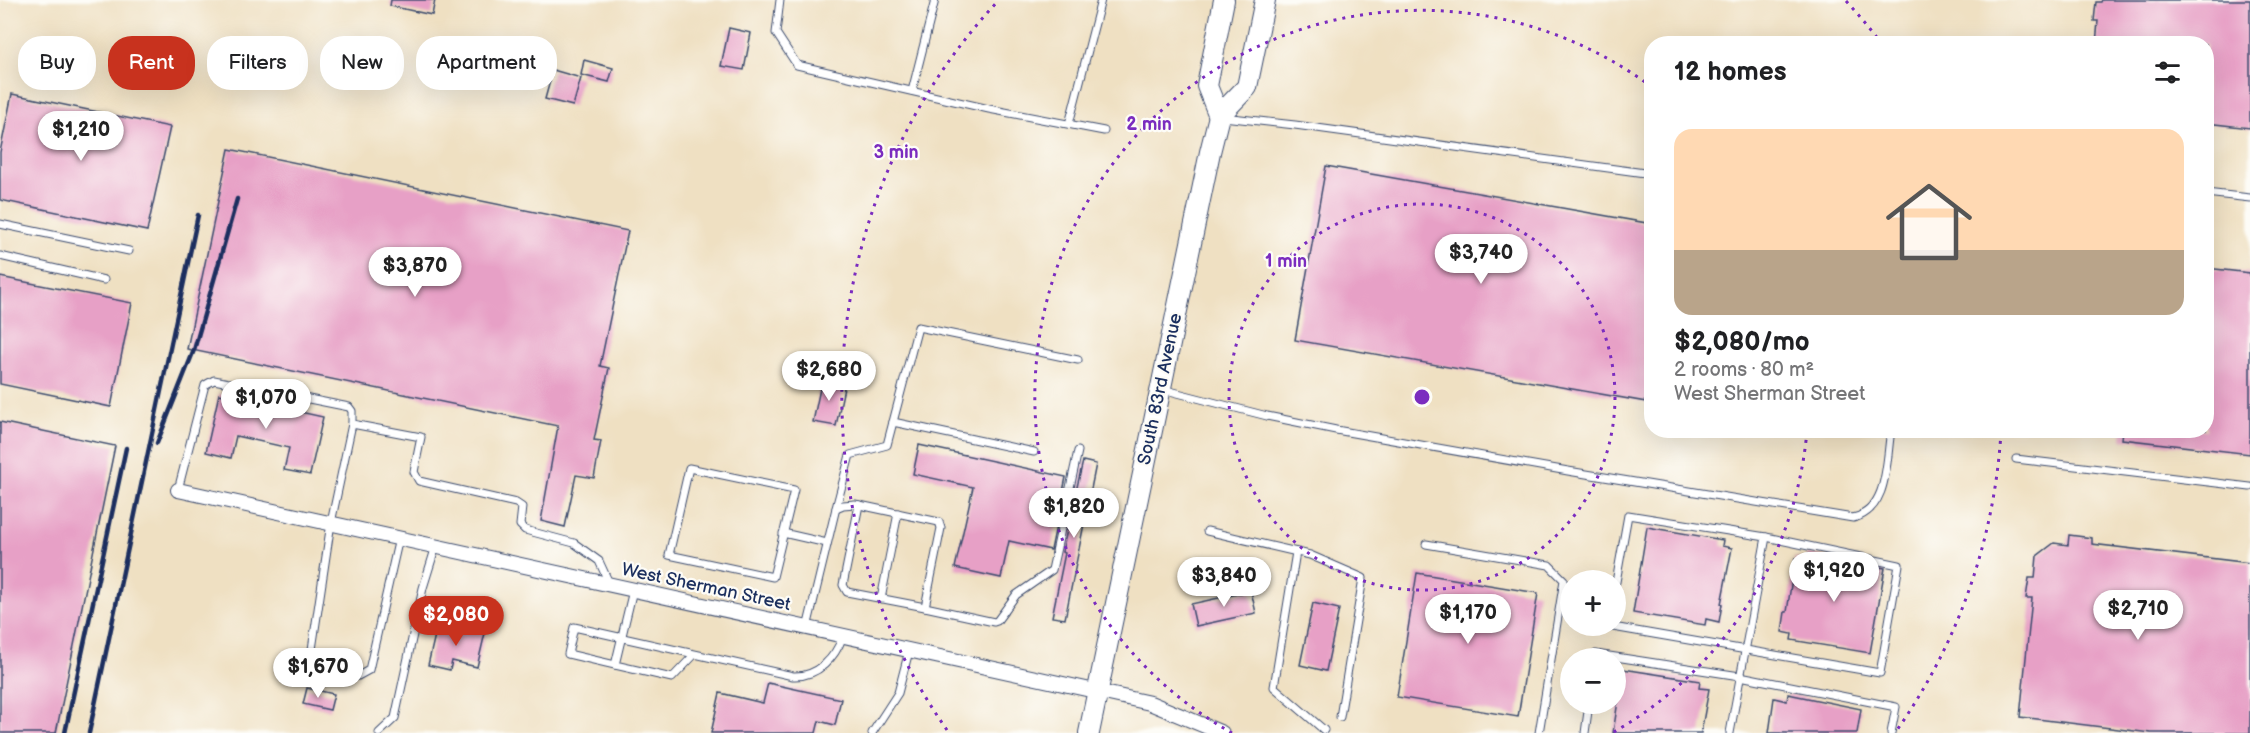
<!DOCTYPE html>
<meta charset="utf-8">
<style>
:root{--surface:#fff;--page:#f6f6f6;--text:#202124;--muted:#757577;--line:#e0e0e0;--accent:#c8321e}
body{margin:0;font-family:"Balsamiq Sans",sans-serif;background:var(--page);color:var(--text);height:100vh;display:flex;flex-direction:column;font-size:22px;white-space:nowrap}
*{box-sizing:border-box;margin:0}
p{font-size:20px;color:var(--muted)}
.icon{flex:none;width:33px;height:33px;fill:none;stroke:currentColor;stroke-width:2;stroke-linecap:round;stroke-linejoin:round}
.map{position:relative;flex:1;overflow:hidden}
.panel{position:absolute;left:1644px;top:36px;width:570px;height:402px;display:flex;flex-direction:column;background:var(--surface);border-radius:24px;box-shadow:0 6px 24px #0002}
.panel>*{flex:none}
.hud{position:absolute;left:18px;top:36px;width:570px;height:54px;display:flex;gap:12px}
.controls{position:absolute;left:1560px;top:570px;display:grid;gap:12px}
.controls a{display:grid;place-items:center;width:66px;height:66px;border-radius:50%;background:var(--surface);box-shadow:0 6px 24px #0002;font-size:30px}
.price{position:absolute;translate:-50% -51px;padding:0 14px;border-radius:21px;background:#fff;color:#222;font-size:20px;line-height:39px;filter:drop-shadow(0 2px 3px #0008)}
.price::after{content:'';position:absolute;left:50%;top:36px;width:18px;height:14px;margin-left:-9px;background:inherit;clip-path:polygon(0 0,100% 0,50% 100%)}
.price.active{background:var(--accent);color:#fff}
ul{padding:0;list-style:none}
li{display:grid;align-content:center;gap:12px;height:318px;padding:0 30px}
li+li{border-top:2px solid var(--line)}
li span{display:grid;place-items:center;height:186px;border-radius:18px;color:#555}
li>.icon{margin-inline-start:auto}
span .icon{width:108px;height:108px;fill:#fffc;stroke-width:1}
li b{font-size:26px}
h2{display:flex;justify-content:space-between;align-items:center;height:72px;padding:0 30px;font-size:26px}
.pill{padding:0 21px;border-radius:24px;background:var(--surface);box-shadow:0 6px 24px #0002;font-size:21px;line-height:54px}
.pill.active{background:var(--accent);color:#fff}
.map>svg:first-child{display:block}
.building{fill:#e7a0c6}
.lines{fill:none;stroke-linecap:round;stroke-linejoin:round}
.lane-casing{stroke:#3b4a6d;stroke-width:9}
.street-casing{stroke:#3b4a6d;stroke-width:16}
.secondary-casing{stroke:#3b4a6d;stroke-width:22}
.lane{stroke:#fff;stroke-width:7}
.street{stroke:#fff;stroke-width:14}
.secondary{stroke:#fff;stroke-width:20}
.rail{stroke:#1b2f5e;stroke-width:4.5}
.ring{fill:none;stroke:#7b2cbf;stroke-width:3;stroke-dasharray:3 6}
.labels{text-anchor:middle;dominant-baseline:central;stroke-width:4.5;stroke-linejoin:round;paint-order:stroke}
.street-label{font-size:18px;fill:#1b2f5e;stroke:#fdfcf7}
.centre{fill:#7b2cbf;stroke:#fdfcf7;stroke-width:3}
.ring-label{font-size:18px;text-anchor:middle;font-weight:bold;fill:#7b2cbf;stroke:#fdfcf7;stroke-width:4.5;stroke-linejoin:round;paint-order:stroke}
</style>
<div class="map">
<svg width="2250" height="733" viewBox="0 0 2250 733">
<rect width="100%" height="100%" fill="#fdfcf7"/>
<filter id="ink" filterUnits="userSpaceOnUse"><feTurbulence type="fractalNoise" baseFrequency=".0167" numOctaves="2"/><feDisplacementMap in="SourceGraphic" scale="12" xChannelSelector="R" yChannelSelector="G"/><feConvolveMatrix kernelMatrix="1 2 1 2 8 2 1 2 1" color-interpolation-filters="sRGB"/></filter>
<filter id="wash" filterUnits="userSpaceOnUse"><feTurbulence type="fractalNoise" baseFrequency=".008" numOctaves="4" result="noise"/><feDisplacementMap in="SourceGraphic" scale="24" xChannelSelector="R" yChannelSelector="G"/><feGaussianBlur stdDeviation="1.35" result="paint"/><feColorMatrix in="noise" values="0 0 0 0 0 0 0 0 0 0 0 0 0 0 0 0 0 1.4 0 .05"/><feComposite in="paint" operator="in"/></filter>
<g filter="url(#wash)">
<rect width="100%" height="100%" fill="#efe0c2"/>
<g id="blocks">
<g class="building">
<path d="M 391,0 L 435,0 L 432,15 L 390,6 Z"/>
<path d="M 2102,0 L 2250,0 L 2250,128 L 2206,123 L 2206,44 L 2096,44 L 2098,21 L 2094,21 L 2096,2 L 2101,2 Z"/>
<path d="M 729,28 L 751,33 L 744,70 L 721,66 Z"/>
<path d="M 584,60 L 613,68 L 609,82 L 581,75 Z"/>
<path d="M 553,70 L 581,78 L 573,106 L 545,99 Z"/>
<path d="M 12,94 L 170,127 L 147,231 L 0,200 L 0,152 Z"/>
<path d="M 229,149 L 628,231 L 600,366 L 609,368 L 594,440 L 601,441 L 594,478 L 576,475 L 565,527 L 541,521 L 558,426 L 187,349 Z"/>
<path d="M 1326,166 L 1652,224 L 1652,403 L 1295,340 Z"/>
<path d="M 2206,268 L 2250,273 L 2250,454 L 2122,439 L 2123,430 L 2206,430 Z"/>
<path d="M 0,277 L 132,303 L 111,407 L 0,384 Z"/>
<path d="M 822,379 L 845,383 L 836,426 L 813,422 Z"/>
<path d="M 219,394 L 323,417 L 310,475 L 284,470 L 289,448 L 236,436 L 231,458 L 206,452 Z"/>
<path d="M 0,422 L 115,446 L 56,733 L 0,733 Z"/>
<path d="M 919,445 L 1066,477 L 1051,550 L 1009,541 L 1001,578 L 955,568 L 973,487 L 913,474 Z"/>
<path d="M 1083,461 L 1096,464 L 1065,619 L 1052,617 L 1065,553 L 1062,552 Z"/>
<path d="M 1647,527 L 1723,540 L 1722,546 L 1732,548 L 1721,604 L 1722,604 L 1719,622 L 1706,619 L 1705,625 L 1633,613 Z"/>
<path d="M 2069,535 L 2092,538 L 2092,544 L 2250,563 L 2250,733 L 2151,733 L 2020,717 L 2032,598 L 2026,598 L 2029,578 L 2035,578 L 2037,556 L 2054,543 L 2068,545 Z"/>
<path d="M 1808,554 L 1885,568 L 1870,653 L 1791,640 L 1792,634 L 1782,632 L 1785,612 L 1787,612 L 1795,558 L 1807,560 Z"/>
<path d="M 1417,573 L 1538,593 L 1518,717 L 1397,697 Z"/>
<path d="M 1251,591 L 1256,613 L 1196,626 L 1191,604 Z"/>
<path d="M 1313,603 L 1339,609 L 1326,671 L 1300,665 Z"/>
<path d="M 438,622 L 485,633 L 477,667 L 452,661 L 450,670 L 428,665 Z"/>
<path d="M 1623,669 L 1700,681 L 1699,688 L 1709,689 L 1701,733 L 1613,733 Z"/>
<path d="M 768,683 L 841,699 L 835,725 L 819,721 L 816,733 L 711,733 L 720,693 L 763,703 Z"/>
<path d="M 307,688 L 334,694 L 330,710 L 303,704 Z"/>
<path d="M 1788,694 L 1861,709 L 1857,733 L 1769,733 L 1774,698 L 1787,701 Z"/>
</g>
</g>
</g>
<g filter="url(#ink)">
<use href="#blocks" fill-opacity="0" stroke="#3b4a6d" stroke-width="1.5"/>
<g class="lines">
<g class="lane-casing">
<g id="lane">
<path d="M 780,0 L 776,33 L 797,65 L 989,109 L 1104,131"/>
<path d="M 912,91 L 935,0"/>
<path d="M 1223,117 L 1295,125 L 1652,174"/>
<path d="M 1069,124 L 1101,0"/>
<path d="M 2206,193 L 2250,198"/>
<path d="M 0,224 L 129,251"/>
<path d="M 0,256 L 104,280"/>
<path d="M 1162,389 L 1267,416 L 1336,430 L 1568,471 L 1853,518 C 1889,510 1886,460 1891,430"/>
<path d="M 893,422 L 918,327 L 1078,360"/>
<path d="M 2016,459 L 2250,487"/>
<path d="M 689,468 L 794,490 L 773,577 L 669,555 Z"/>
<path d="M 178,490 L 205,385 L 214,380 L 349,407 L 352,411 L 352,424"/>
<path d="M 859,505 L 843,585 L 847,592 L 925,607"/>
<path d="M 836,508 L 850,455 L 887,445 L 893,422 L 1034,452"/>
<path d="M 1207,531 L 1310,555 L 1363,578 L 1340,717"/>
<path d="M 783,533 L 827,543"/>
<path d="M 399,538 L 369,670 L 358,676 L 317,668 L 311,656 L 331,523 L 352,424 L 421,437 L 414,472 L 419,481 L 516,503 L 522,507 L 520,525 L 525,530 L 574,543 L 599,561 L 610,585"/>
<path d="M 1426,544 L 1549,565 L 1564,580 L 1539,733"/>
<path d="M 1296,552 L 1274,687 L 1324,730"/>
<path d="M 633,590 L 615,665 L 672,678 L 694,655"/>
<path d="M 881,599 L 898,513"/>
<path d="M 1607,626 L 1880,673 L 1899,565 L 1766,537 L 1628,515 L 1616,582"/>
<path d="M 807,628 L 836,508 L 843,505 L 855,504 L 939,522 L 941,528 L 925,607 L 994,622 L 997,621 L 1016,595 L 1052,570 L 1078,451"/>
<path d="M 1595,658 L 1596,654 L 1740,676 L 1896,707 L 1891,733"/>
<path d="M 615,665 L 568,654 L 574,627 L 793,676 C 818,677 835,658 843,636"/>
<path d="M 379,733 L 395,718 L 423,588 L 436,546"/>
<path d="M 872,733 L 898,693 L 909,651"/>
<path d="M 1585,733 L 1589,704"/>
<path d="M 1730,733 L 1766,537"/>
</g>
</g>
<g class="street-casing">
<path id="street" d="M 178,490 L 1150,703 L 1222,733"/>
</g>
<g class="secondary-casing">
<g id="secondary">
<path d="M 1219,116 L 1207,86 L 1224,0"/>
<path d="M 1089,733 L 1210,152 L 1219,116 L 1247,87 L 1265,0"/>
</g>
</g>
<use href="#lane" class="lane"/>
<use href="#street" class="street"/>
<use href="#secondary" class="secondary"/>
<g class="rail">
<path d="M 157,443 L 194,350 L 237,199"/>
<path d="M 65,733 L 126,448"/>
<path d="M 89,733 L 198,215"/>
</g>
</g>
</g>
<g class="ring">
<circle cx="1422" cy="397" r="193"/>
<path d="M1807 431A386 386 0 0 1 1612 733M1232 733A386 386 0 1 1 1649 85"/>
<path d="M2001 432A580 580 0 0 1 1897 730M947 730A580 580 0 0 1 998 1M1846 1A580 580 0 0 1 1879 40"/>
</g>
<g class="labels">
<g class="street-label">
<text transform="translate(1160 389) rotate(-78)">South 83rd Avenue</text>
<text transform="translate(706 587) rotate(12)">West Sherman Street</text>
</g>
</g>
<circle cx="1422" cy="397" r="9" class="centre"/>
<g class="ring-label">
<text x="1149" y="130">2 min</text>
<text x="896" y="158">3 min</text>
<text x="1286" y="267">1 min</text>
</g>
</svg>
<div class="controls">
<a>+</a>
<a>−</a>
</div>
<b class="price" style="left:81px;top:162px">$1,210</b>
<b class="price" style="left:1481px;top:285px">$3,740</b>
<b class="price" style="left:415px;top:298px">$3,870</b>
<b class="price" style="left:829px;top:402px">$2,680</b>
<b class="price" style="left:266px;top:430px">$1,070</b>
<b class="price" style="left:1074px;top:539px">$1,820</b>
<b class="price" style="left:1834px;top:603px">$1,920</b>
<b class="price" style="left:1224px;top:608px">$3,840</b>
<b class="price" style="left:2138px;top:641px">$2,710</b>
<b class="price" style="left:1468px;top:645px">$1,170</b>
<b class="price active" style="left:456px;top:647px">$2,080</b>
<b class="price" style="left:318px;top:699px">$1,670</b>
<div class="hud">
<a class="pill">Buy</a>
<a class="pill active">Rent</a>
<a class="pill">Filters</a>
<a class="pill">New</a>
<a class="pill">Apartment</a>
</div>
<section class="panel">
<h2>12 homes<svg class="icon" aria-label="filters" viewBox="0 0 24 24"><path d="M4 7h16M4 17h16"/><circle cx="9" cy="7" r="2"/><circle cx="15" cy="17" r="2"/></svg></h2>
<ul>
<li><span style="background:linear-gradient(#ffd9b3 65%,#b9a48a 0)"><svg class="icon" aria-label="home" viewBox="0 0 24 24"><path d="M3 11l9-7 9 7M6 9v11h12V9"/></svg></span><div><b>$2,080/mo</b><p>2 rooms · 80 m²</p><p>West Sherman Street</p></div></li>
</ul>
</section>
</div>
